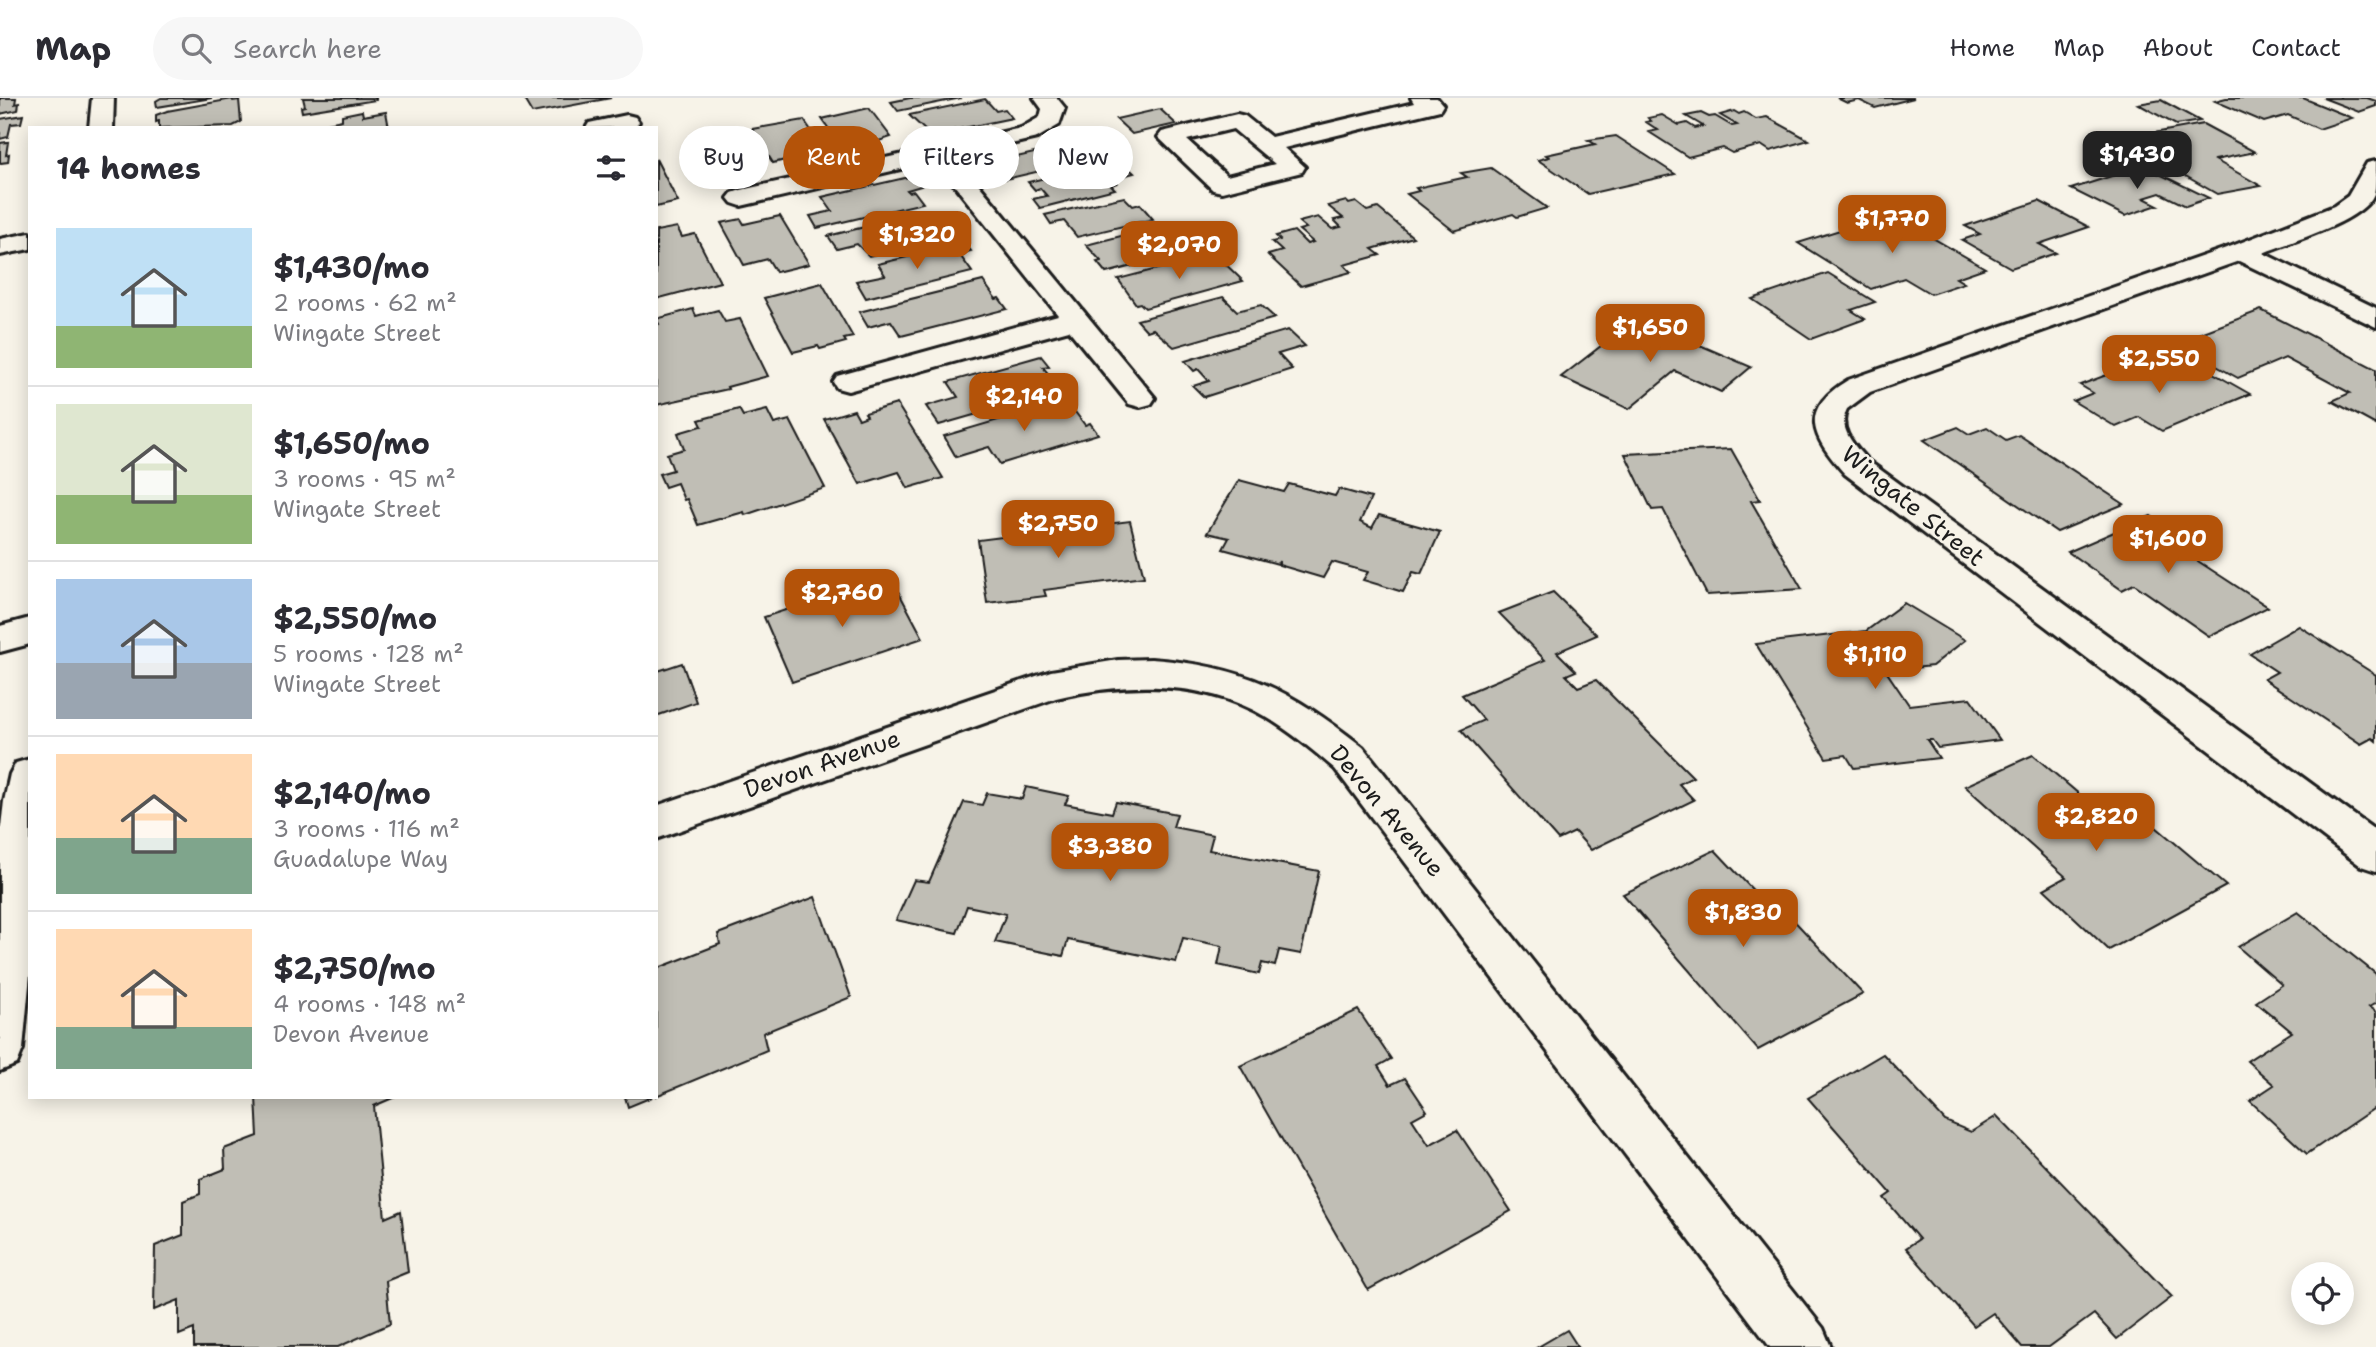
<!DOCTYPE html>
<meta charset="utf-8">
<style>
:root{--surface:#fff;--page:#f7f7f7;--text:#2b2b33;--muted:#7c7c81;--line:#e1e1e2;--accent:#b45309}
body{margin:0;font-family:"Shantell Sans",sans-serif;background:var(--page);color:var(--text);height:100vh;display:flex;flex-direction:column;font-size:26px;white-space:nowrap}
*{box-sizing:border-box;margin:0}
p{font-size:23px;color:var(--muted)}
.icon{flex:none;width:38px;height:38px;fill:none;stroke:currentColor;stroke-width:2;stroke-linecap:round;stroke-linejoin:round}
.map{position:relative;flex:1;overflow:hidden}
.panel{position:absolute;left:28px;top:28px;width:630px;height:973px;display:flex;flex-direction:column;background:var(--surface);border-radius:0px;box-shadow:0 4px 18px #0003}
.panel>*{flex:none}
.banner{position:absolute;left:679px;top:28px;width:665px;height:63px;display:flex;gap:14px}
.buttons{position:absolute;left:2291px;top:1164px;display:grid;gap:14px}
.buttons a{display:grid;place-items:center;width:63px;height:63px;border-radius:50%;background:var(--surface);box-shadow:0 4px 18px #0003;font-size:35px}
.price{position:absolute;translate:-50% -60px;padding:0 16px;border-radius:14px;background:var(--accent);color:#fff;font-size:23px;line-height:46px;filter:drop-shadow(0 2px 4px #0008)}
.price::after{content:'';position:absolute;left:50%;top:42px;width:21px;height:16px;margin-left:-10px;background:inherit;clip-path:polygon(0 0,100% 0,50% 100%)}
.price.current{background:#222;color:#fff}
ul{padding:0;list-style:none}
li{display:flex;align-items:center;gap:21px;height:175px;padding:0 28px}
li+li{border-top:2px solid var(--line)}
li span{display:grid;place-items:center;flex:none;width:196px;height:140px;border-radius:0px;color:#555}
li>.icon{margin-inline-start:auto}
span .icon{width:84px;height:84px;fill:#fffc;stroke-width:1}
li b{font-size:30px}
h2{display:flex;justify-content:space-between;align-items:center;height:84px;padding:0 28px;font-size:30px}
.chip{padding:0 24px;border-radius:32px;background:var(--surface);box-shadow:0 4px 18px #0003;font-size:24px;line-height:63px}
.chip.current{background:var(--accent);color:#fff}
header{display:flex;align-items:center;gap:42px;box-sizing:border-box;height:98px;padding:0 35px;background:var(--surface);border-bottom:2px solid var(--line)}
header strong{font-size:33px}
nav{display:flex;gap:38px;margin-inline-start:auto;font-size:24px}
.search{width:490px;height:63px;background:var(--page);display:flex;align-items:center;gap:18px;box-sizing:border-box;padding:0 24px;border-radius:38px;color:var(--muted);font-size:26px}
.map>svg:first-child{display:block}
.building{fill:#c0beb5;stroke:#1c1c1c;stroke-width:2}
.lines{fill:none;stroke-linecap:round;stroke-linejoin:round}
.minor-casing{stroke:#1c1c1c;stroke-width:6}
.minor{fill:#f7f3e8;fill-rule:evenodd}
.labels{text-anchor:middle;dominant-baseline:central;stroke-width:5;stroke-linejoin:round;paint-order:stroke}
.street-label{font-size:24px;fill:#1c1c1c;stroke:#f7f3e8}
</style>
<header>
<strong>Map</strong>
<div class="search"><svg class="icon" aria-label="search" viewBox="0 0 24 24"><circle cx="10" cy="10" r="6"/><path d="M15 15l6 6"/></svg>Search here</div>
<nav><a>Home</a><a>Map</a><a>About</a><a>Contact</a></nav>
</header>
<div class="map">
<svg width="2376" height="1249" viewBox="0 0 2376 1249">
<rect width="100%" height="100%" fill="#f7f3e8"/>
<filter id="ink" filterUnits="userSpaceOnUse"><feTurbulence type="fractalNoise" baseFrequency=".0143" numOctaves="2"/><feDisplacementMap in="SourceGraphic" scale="14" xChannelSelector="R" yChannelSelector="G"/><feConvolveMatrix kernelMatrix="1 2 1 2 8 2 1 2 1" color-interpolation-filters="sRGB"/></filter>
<g filter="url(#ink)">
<g class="building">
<path d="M 0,0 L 16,0 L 15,6 L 19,5 L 18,12 L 0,16 Z"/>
<path d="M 161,0 L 212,0 L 157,9 L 156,3 Z"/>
<path d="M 303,0 L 376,0 L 376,2 L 302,14 L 301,9 L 305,8 Z"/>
<path d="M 523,0 L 611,0 L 532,15 Z"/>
<path d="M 910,0 L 961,0 L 898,13 L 891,4 Z"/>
<path d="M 1837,0 L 1914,0 L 1875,10 L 1859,2 L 1847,5 Z"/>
<path d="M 2226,0 L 2303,0 L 2352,20 L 2319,31 L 2288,17 L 2264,24 L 2215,3 Z"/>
<path d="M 2323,0 L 2367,0 L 2376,3 L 2376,8 L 2359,14 Z"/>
<path d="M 232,1 L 233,3 L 239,2 L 241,24 L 233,28 L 159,30 L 159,23 L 156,24 L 156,17 L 167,13 Z"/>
<path d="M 985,1 L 996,13 L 1005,11 L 1012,20 L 930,37 L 909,17 Z"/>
<path d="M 2161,2 L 2200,23 L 2176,27 L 2138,6 Z"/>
<path d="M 869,10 L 891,39 L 845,54 L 822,21 Z"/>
<path d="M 1160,11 L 1176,26 L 1132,36 L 1116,21 Z"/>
<path d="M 362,13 L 363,18 L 386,14 L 389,30 L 322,30 L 322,26 L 342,22 L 342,17 Z"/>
<path d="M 1734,13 L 1739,16 L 1744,14 L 1756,21 L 1767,19 L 1809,42 L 1770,53 L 1761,47 L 1732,55 L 1723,50 L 1688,59 L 1649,34 L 1658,32 L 1646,24 L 1651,23 L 1648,20 L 1662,17 L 1679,27 L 1687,25 L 1695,30 L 1703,28 L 1686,18 L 1701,15 L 1709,19 L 1715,18 L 1732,28 L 1737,27 L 1720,17 Z"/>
<path d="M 23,17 L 21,25 L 11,26 L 8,39 L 0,41 L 0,21 Z"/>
<path d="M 804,22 L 828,57 L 808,62 L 805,57 L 773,65 L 752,31 Z"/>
<path d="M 2203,26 L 2255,54 L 2215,62 L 2261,88 L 2217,96 L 2121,41 Z"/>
<path d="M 732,38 L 750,70 L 701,85 L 682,51 Z"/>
<path d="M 1616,38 L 1675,76 L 1588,96 L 1538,62 L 1549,59 L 1546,57 L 1595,46 L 1588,42 Z"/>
<path d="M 1095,41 L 1104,51 L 1099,52 L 1105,58 L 1006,81 L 991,65 Z"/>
<path d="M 8,44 L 6,57 L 9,56 L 8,64 L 0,65 L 0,45 Z"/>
<path d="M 656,61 L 678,104 L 656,109 Z"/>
<path d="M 1120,62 L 1134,75 L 1111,81 L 1117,85 L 1111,87 L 1115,91 L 1040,110 L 1033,101 L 1047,98 L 1040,90 L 1035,92 L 1028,84 Z"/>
<path d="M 2143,68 L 2209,100 L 2186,108 L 2160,95 L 2144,100 L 2158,107 L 2125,118 L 2071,91 Z"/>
<path d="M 1491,70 L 1547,110 L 1517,119 L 1513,116 L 1454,133 L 1407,96 L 1419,93 L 1416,90 L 1467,79 L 1461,75 Z"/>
<path d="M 913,78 L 921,88 L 907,92 L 909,94 L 914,93 L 923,105 L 817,130 L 810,118 L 832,113 L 822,99 Z"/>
<path d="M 1124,99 L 1133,108 L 1140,106 L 1153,121 L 1077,139 L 1064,123 L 1051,126 L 1045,117 Z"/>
<path d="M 1346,103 L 1349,106 L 1356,104 L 1367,113 L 1378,110 L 1413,139 L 1372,151 L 1380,157 L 1344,167 L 1351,174 L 1301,188 L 1268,157 L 1282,153 L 1272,144 L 1280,142 L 1276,138 L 1294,133 L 1307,146 L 1313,144 L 1299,132 L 1306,130 L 1299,124 L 1318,119 L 1332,131 L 1341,129 L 1334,122 L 1343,120 L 1328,108 Z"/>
<path d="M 2039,103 L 2089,129 L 2039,146 L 2056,155 L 2011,170 L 1962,142 L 1980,136 L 1965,128 Z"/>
<path d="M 926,114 L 931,121 L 935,120 L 943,131 L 950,129 L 955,137 L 869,158 L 857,146 L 837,151 L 828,138 Z"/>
<path d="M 1891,116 L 1985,170 L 1956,180 L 1964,185 L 1931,196 L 1904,180 L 1871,191 L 1798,145 Z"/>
<path d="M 780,118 L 809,166 L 776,174 L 768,161 L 744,167 L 721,125 L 741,121 L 744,126 Z"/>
<path d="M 1175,124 L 1200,150 L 1106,175 L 1097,164 L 1101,163 L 1086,147 Z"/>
<path d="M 677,129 L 682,139 L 695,136 L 720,184 L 656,201 L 656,133 Z"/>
<path d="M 965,145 L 971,153 L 959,156 L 972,174 L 866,200 L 856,183 L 885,177 L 878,166 Z"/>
<path d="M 1215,156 L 1243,183 L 1145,210 L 1140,205 L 1136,206 L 1118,181 Z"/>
<path d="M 1828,175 L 1875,204 L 1851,212 L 1865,221 L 1811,241 L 1752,201 Z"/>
<path d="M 983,183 L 996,201 L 999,200 L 1007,211 L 901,238 L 891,223 L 868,229 L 859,214 Z"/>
<path d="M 822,185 L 853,239 L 844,241 L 846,244 L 820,251 L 818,248 L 793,254 L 764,200 Z"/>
<path d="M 1223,199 L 1237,213 L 1261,207 L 1275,220 L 1174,249 L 1153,231 L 1147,233 L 1137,222 Z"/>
<path d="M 693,211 L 696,218 L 718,212 L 725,224 L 740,221 L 768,278 L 727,289 L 728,291 L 656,307 L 656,227 L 659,226 L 656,221 Z"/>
<path d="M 2261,212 L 2376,271 L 2376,327 L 2332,303 L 2350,295 L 2285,260 L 2238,280 L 2175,245 Z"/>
<path d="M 1637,220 L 1751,269 L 1721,294 L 1675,273 L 1629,311 L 1561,279 Z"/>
<path d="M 1288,232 L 1305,248 L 1278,256 L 1292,271 L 1204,299 L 1193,288 L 1209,283 L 1198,271 L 1194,273 L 1185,263 Z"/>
<path d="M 1041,258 L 1049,268 L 1043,269 L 1061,292 L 939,327 L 926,308 L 958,299 L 948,284 Z"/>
<path d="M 2190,262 L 2250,296 L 2162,333 L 2139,319 L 2116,329 L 2073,303 L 2093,295 L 2080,287 L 2117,273 L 2123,277 L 2154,265 L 2165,272 Z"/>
<path d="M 1066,302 L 1085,327 L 1090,325 L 1098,336 L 1000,366 L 989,349 L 956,359 L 944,338 Z"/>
<path d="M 897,306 L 943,380 L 908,390 L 899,374 L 860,386 L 824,321 L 854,312 L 859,321 L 867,318 L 865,315 Z"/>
<path d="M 739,311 L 743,318 L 767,312 L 774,326 L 790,322 L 825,390 L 745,417 L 744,414 L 698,427 L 687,401 L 684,402 L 677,385 L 665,389 L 659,376 L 673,372 L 667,356 L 684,351 L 678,335 L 702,328 L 699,322 Z"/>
<path d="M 1958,329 L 1969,336 L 1987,329 L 2006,342 L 2019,337 L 2124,406 L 2057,434 L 1924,342 Z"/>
<path d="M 1731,351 L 1760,402 L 1751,403 L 1802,491 L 1707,497 L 1663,411 L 1652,412 L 1625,356 Z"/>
<path d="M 1239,382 L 1284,394 L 1289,386 L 1335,398 L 1339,391 L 1371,400 L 1360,424 L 1372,430 L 1379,417 L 1440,434 L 1421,476 L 1413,474 L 1403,494 L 1363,482 L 1368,474 L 1332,464 L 1323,480 L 1279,467 L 1279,463 L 1278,466 L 1223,451 L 1229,440 L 1207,435 Z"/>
<path d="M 2151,418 L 2194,446 L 2181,452 L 2268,509 L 2209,538 L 2134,486 L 2122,492 L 2068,454 Z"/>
<path d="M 1130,423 L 1144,479 L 1044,492 L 1046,498 L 987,505 L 978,442 Z"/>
<path d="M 890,478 L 923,540 L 792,584 L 764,519 Z"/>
<path d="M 1553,494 L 1597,537 L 1557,554 L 1576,573 L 1566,577 L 1578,589 L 1596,582 L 1693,679 L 1679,686 L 1694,702 L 1591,752 L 1575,734 L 1558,742 L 1461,632 L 1484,622 L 1462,597 L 1545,562 L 1499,515 Z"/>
<path d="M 1904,505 L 1965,542 L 1932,568 L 1886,573 L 1909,607 L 1970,600 L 2000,642 L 1938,650 L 1932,642 L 1927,642 L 1939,660 L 1854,670 L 1846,657 L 1826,660 L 1756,546 L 1866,533 Z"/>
<path d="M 2299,528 L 2376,577 L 2376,643 L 2372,640 L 2361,646 L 2264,581 L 2277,574 L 2250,556 Z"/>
<path d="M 682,565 L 696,604 L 656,618 L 656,567 L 658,573 Z"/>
<path d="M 2033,657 L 2086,702 L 2098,697 L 2138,730 L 2150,724 L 2226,788 L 2109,852 L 2044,791 L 2066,779 L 1965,688 Z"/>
<path d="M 1026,689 L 1069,698 L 1065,706 L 1112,715 L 1116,704 L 1177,716 L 1173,729 L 1213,737 L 1209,752 L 1319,773 L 1301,856 L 1279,852 L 1275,868 L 1262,865 L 1259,876 L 1218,867 L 1222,848 L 1183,840 L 1176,864 L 1068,842 L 1063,858 L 995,844 L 1006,816 L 967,808 L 957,835 L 896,822 L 914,782 L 929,784 L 964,704 L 982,707 L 987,695 L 1022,701 Z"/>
<path d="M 1715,752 L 1763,803 L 1771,798 L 1863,896 L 1758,952 L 1623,796 Z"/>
<path d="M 815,799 L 851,899 L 763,935 L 767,952 L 656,998 L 656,871 L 720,846 L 718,836 Z"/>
<path d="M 2298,814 L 2376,876 L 2376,905 L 2369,909 L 2376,914 L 2376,1009 L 2307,1056 L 2250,1003 L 2274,987 L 2247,963 L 2292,934 L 2256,904 L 2282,887 L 2238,849 Z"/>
<path d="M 1358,912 L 1391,961 L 1378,968 L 1390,987 L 1405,980 L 1427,1013 L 1412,1021 L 1429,1047 L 1457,1032 L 1511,1113 L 1368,1192 L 1240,968 Z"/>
<path d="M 1883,956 L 1945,1023 L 1971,1034 L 1997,1018 L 2172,1199 L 2117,1241 L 2094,1216 L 2049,1249 L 2022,1249 L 1993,1215 L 1974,1228 L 1906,1150 L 1919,1141 L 1884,1100 L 1891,1095 L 1808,1000 Z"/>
<path d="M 256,999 L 395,999 L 374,1008 L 385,1120 L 401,1113 L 408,1174 L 386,1183 L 390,1226 L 338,1249 L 194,1249 L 194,1231 L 179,1237 L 179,1202 L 154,1212 L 155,1148 L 183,1137 L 183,1103 L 200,1096 L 200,1081 L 225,1071 L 224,1051 L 258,1038 Z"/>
<path d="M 625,999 L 652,999 L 628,1009 Z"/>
<path d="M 1567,1232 L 1578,1249 L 1538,1249 Z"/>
</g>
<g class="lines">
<g class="minor-casing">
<g id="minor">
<path d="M 92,0 L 114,0 L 113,30 L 89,30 Z"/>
<path d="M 1034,0 L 1057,0 L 1065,10 L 1059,27 L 1037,40 L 956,59 L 1155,300 L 1151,306 L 1140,309 L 1129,306 L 1069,232 L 859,290 L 848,293 L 837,290 L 833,284 L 837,278 L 1058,217 L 935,63 L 741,108 L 732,105 L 728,100 L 732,95 L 741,92 L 1021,30 L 1040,19 L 1042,11 Z"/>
<path d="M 1411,0 L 1437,0 L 1443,7 L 1440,12 L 1284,50 L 1305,69 L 1302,74 L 1222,94 L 1213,92 L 1158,39 L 1162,34 L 1237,16 L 1245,18 L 1271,39 L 1414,5 ZM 1233,31 L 1275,66 L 1227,78 L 1187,42 Z"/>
<path d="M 627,17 L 635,19 L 639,24 L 635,29 L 586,30 L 589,25 Z"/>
<path d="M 2376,63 C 2376,73 2376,87 2374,96 C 2362,124 2291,143 2263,155 L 2376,210 L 2376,229 L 2239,163 L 1870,294 L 1847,311 C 1837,331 1855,348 1867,362 L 2376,733 L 2376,773 L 2361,768 L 1845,376 C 1811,338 1798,312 1848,282 L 2232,148 L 2334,108 L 2348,98 L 2367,65 Z"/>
<path d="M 30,135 L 30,151 L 0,157 L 0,141 Z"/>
<path d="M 30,520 L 30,546 L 0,554 L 0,528 Z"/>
<path d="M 1151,561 C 1245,568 1290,592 1363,649 L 1823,1230 L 1831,1249 L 1770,1249 L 1335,671 C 1313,652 1291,634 1266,619 C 1202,581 1126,584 1056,600 L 656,741 L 656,708 L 1051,573 L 1118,562 Z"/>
<path d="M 30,661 L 30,876 L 23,951 L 17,966 L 0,973 L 0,737 L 4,703 L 10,676 L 16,665 Z"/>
</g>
</g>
<use href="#minor" class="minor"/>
</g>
</g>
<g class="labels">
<g class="street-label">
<text transform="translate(1913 408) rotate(39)">Wingate Street</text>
<text transform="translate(822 666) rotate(-19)">Devon Avenue</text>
<text transform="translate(1387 713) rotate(50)">Devon Avenue</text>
</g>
</g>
</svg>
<div class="buttons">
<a><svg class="icon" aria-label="locate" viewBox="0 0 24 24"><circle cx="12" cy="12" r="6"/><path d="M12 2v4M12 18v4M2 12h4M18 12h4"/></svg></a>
</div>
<b class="price current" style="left:2137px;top:93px">$1,430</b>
<b class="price" style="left:1892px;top:157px">$1,770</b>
<b class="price" style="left:917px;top:173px">$1,320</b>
<b class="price" style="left:1179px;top:183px">$2,070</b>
<b class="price" style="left:1650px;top:266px">$1,650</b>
<b class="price" style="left:2159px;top:297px">$2,550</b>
<b class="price" style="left:1024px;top:335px">$2,140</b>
<b class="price" style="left:1058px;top:462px">$2,750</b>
<b class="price" style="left:2168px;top:477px">$1,600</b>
<b class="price" style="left:842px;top:531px">$2,760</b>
<b class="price" style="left:1875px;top:593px">$1,110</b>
<b class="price" style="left:2096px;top:755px">$2,820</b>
<b class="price" style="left:1110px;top:785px">$3,380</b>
<b class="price" style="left:1743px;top:851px">$1,830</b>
<div class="banner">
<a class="chip">Buy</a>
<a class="chip current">Rent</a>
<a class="chip">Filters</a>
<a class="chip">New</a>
</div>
<section class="panel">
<h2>14 homes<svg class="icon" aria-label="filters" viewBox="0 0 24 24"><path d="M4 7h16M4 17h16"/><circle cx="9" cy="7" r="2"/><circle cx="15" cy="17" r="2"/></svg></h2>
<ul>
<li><span style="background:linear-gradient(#bfe0f5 70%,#8fb573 0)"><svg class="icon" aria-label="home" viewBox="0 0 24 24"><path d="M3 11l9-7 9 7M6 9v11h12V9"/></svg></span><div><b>$1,430/mo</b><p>2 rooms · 62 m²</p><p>Wingate Street</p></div></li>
<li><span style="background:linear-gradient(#dfe7d0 65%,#8fb573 0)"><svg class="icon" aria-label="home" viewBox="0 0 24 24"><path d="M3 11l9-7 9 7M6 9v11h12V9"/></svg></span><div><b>$1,650/mo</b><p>3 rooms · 95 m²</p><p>Wingate Street</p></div></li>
<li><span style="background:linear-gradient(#a9c7e8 60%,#9aa5b1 0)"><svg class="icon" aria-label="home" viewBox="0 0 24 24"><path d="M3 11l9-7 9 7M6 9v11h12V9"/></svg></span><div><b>$2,550/mo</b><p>5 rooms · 128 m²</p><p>Wingate Street</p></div></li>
<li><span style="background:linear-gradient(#ffd9b3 60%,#7fa58c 0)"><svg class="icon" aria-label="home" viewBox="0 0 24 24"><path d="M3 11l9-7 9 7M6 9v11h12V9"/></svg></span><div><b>$2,140/mo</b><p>3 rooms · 116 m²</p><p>Guadalupe Way</p></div></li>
<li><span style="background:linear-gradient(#ffd9b3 70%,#7fa58c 0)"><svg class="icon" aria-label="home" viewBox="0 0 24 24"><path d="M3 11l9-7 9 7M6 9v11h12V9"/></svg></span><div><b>$2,750/mo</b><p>4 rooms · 148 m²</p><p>Devon Avenue</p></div></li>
</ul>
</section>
</div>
